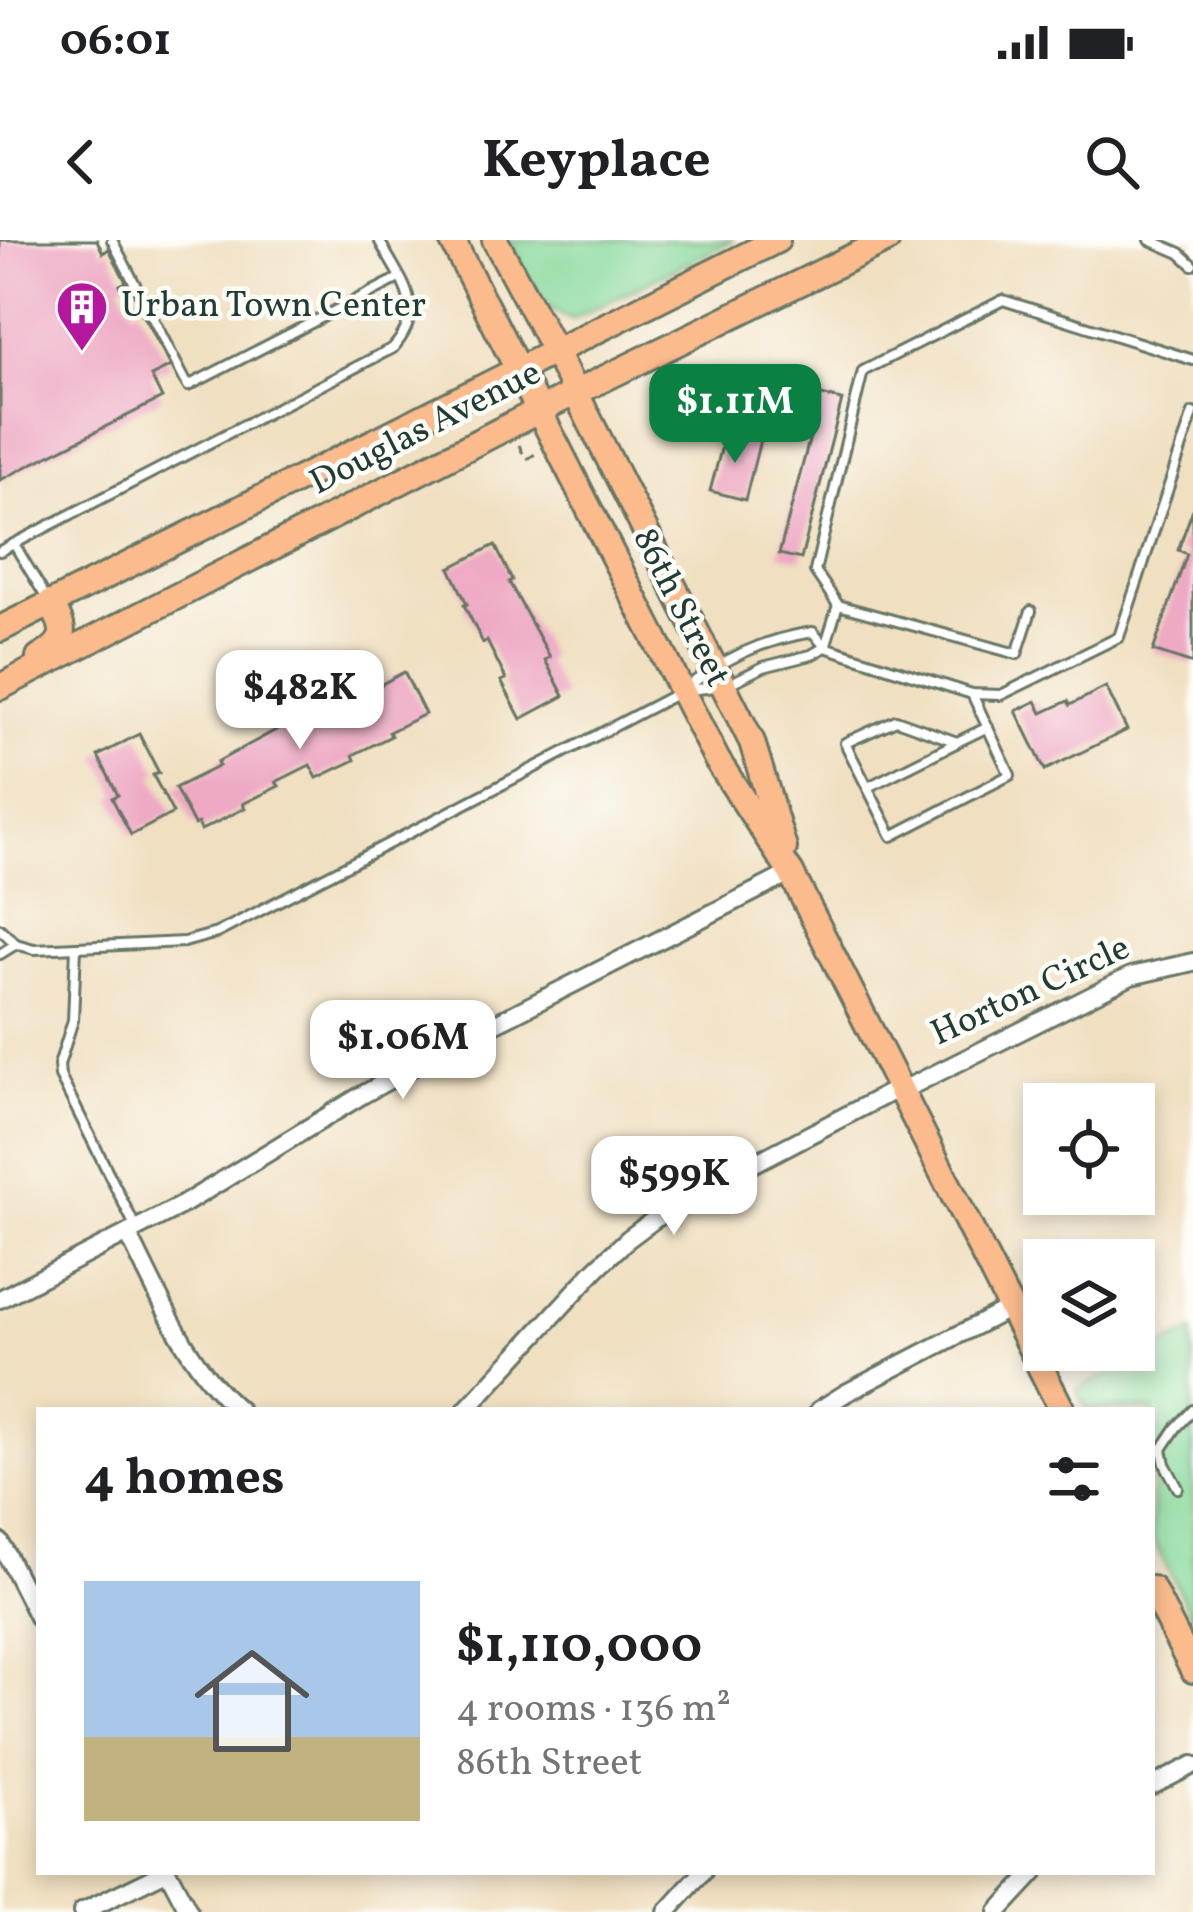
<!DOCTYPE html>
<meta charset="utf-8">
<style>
:root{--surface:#fff;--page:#f2f2f2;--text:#202124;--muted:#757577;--line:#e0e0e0;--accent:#0b8043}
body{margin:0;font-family:Vollkorn,serif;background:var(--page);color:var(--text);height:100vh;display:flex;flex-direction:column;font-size:45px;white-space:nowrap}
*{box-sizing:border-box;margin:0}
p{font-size:39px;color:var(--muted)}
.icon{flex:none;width:66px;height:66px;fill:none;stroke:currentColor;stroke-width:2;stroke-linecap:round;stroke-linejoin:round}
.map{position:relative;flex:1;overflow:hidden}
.sheet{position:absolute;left:36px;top:1167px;width:1119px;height:468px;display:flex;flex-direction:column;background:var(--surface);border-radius:0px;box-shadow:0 6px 18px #0003}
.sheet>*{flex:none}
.controls{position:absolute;left:1023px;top:843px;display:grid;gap:24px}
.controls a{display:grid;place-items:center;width:132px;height:132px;border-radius:0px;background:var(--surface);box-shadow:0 6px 18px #0003;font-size:60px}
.price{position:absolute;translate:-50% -102px;padding:0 27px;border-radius:24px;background:#fff;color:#222;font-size:39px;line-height:78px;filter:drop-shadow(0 3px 6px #0008)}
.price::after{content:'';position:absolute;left:50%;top:72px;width:36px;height:27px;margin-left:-18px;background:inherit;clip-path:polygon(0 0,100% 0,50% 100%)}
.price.active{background:var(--accent);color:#fff}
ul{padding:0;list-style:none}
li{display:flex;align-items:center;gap:36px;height:300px;padding:0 48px}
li+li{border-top:3px solid var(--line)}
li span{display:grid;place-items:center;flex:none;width:336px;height:240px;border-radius:0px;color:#555}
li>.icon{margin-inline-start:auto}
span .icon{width:144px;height:144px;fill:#fffc;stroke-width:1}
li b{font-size:51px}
h2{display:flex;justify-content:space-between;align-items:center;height:144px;padding:0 48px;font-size:51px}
.status{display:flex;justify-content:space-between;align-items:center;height:84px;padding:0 60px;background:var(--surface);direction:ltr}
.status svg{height:33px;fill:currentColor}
header{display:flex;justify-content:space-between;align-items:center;height:156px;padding:0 48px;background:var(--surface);font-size:54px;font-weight:700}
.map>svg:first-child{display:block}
.green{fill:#86d99a;stroke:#528b67;stroke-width:3}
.building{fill:#eea9c4}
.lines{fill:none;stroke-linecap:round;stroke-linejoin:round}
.service-casing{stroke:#687665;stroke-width:14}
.minor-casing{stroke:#687665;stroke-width:22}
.primary-casing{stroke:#687665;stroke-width:30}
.path{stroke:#687665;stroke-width:3;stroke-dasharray:9 9;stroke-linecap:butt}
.service{stroke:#fff;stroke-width:8}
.minor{stroke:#fff;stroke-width:16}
.primary{stroke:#fbbb8d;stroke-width:24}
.labels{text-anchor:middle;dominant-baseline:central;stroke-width:9;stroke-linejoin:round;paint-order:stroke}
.poi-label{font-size:36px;fill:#1f3d34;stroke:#fdfcf7;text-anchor:start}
.street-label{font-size:36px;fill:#1f3d34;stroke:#fdfcf7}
</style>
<div class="status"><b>06:01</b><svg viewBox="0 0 49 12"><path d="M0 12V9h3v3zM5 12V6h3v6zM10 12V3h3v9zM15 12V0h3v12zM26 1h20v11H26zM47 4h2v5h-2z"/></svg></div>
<header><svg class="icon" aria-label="back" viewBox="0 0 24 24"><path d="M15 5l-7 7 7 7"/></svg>Keyplace<svg class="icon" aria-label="search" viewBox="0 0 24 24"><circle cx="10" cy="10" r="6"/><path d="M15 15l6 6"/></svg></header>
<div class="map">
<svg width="1193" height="1672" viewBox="0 0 1193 1672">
<rect width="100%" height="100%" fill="#fdfcf7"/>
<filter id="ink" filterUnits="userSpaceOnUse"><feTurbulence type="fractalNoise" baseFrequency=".00833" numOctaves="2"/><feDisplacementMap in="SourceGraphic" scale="24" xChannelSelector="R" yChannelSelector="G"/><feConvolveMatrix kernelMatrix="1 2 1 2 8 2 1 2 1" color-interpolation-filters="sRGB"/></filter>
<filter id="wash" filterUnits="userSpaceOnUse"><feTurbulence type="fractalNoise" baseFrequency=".004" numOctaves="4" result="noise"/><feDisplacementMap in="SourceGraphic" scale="48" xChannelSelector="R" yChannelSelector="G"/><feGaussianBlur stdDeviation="2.7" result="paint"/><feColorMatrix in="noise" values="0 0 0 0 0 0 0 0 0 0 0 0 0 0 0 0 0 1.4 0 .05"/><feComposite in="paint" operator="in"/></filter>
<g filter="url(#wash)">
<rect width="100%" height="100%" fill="#f0dfc0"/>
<g class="green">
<path d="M 510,0 L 734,0 L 573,79 C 538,73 524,28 510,0 Z"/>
<path d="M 1193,1091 L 1193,1379 L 1152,1298 L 1152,1170 L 1087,1170 L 1077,1150 Z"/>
</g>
<g id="blocks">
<g class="building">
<path d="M 0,0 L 97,0 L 103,13 L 109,9 L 126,42 L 120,45 L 133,70 L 138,67 L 171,126 L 151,136 L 162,158 L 0,240 Z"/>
<path d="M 821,155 L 842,160 L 801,319 L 779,314 Z"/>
<path d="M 726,191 L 760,200 L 745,260 L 710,251 Z"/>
<path d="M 1193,269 L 1193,424 L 1153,411 L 1187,314 L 1178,310 Z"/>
<path d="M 495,305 L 512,340 L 509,342 L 550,417 L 545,420 L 564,456 L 521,479 L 501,441 L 506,439 L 487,401 L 483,403 L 464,365 L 467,364 L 450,328 Z"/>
<path d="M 404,432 L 425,474 L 389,492 L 391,496 L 353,515 L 355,520 L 317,538 L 310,525 L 276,542 L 279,546 L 243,564 L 245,568 L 201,590 L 198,583 L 194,585 L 175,548 L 219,526 L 217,522 L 289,483 L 295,496 L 333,477 L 331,472 Z"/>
<path d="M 1106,447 L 1127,490 L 1045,530 L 1016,471 L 1036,461 L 1042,473 L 1068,461 L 1070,465 Z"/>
<path d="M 139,494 L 159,533 L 153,535 L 173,573 L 131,595 L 112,558 L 118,555 L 98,516 Z"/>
</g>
</g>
</g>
<g filter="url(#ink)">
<use href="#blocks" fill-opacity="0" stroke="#687665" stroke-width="3"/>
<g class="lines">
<g class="service-casing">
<g id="service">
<path d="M 112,0 L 188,146 L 399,38"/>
<path d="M 1150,0 L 1180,13 L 1193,25"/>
<path d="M 14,304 L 47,359"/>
<path d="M 0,311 L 393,108 C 429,67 400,41 379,0"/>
<path d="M 838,365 L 825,407 L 972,454 L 1001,455 L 1119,397 L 1193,173"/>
<path d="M 1031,371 L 1017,414 L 838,365 L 815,331 L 863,131 L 1003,60 L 1193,120"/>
<path d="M 972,454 L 1010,535 L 892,596 L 845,503 L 896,480 L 957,502 L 988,487"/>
<path d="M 868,547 L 956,503"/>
<path d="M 0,689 L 16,704 L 34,709 L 184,702 L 217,693 L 682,451 C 723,419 761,400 813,392 L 825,407 L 811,415 L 763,427 L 725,446 L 688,450"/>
<path d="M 76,707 L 73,780 L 59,825 L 60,836 L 135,986"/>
<path d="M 0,714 L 16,704"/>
<path d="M 1178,1248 L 1165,1224 L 1162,1209 L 1176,1188 L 1193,1170"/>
</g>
</g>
<g class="minor-casing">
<g id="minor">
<path d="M 901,851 L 1131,736 L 1193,722"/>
<path d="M 128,994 C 159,1055 186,1125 239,1170"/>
<path d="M 0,1059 L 184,964 L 362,855 L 445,809 L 791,633"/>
<path d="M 466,1170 L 596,1029 L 628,999 L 663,973 L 701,951 L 899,848"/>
<path d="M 819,1170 L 846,1153 L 1010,1068"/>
<path d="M 0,1302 L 39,1379"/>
<path d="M 1152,1546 L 1193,1525"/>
<path d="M 168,1632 L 189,1672"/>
<path d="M 82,1672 L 164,1632"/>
<path d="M 667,1672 L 703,1632"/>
<path d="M 998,1672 L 1035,1632"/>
</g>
</g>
<g class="primary-casing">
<g id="primary">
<path d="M 452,0 L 717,520 L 791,633 L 1062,1170"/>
<path d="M 495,0 L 554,110 L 752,502 L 784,608"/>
<path d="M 0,389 L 777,0"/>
<path d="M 39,418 C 68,401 67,390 50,363"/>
<path d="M 0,447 L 540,170 L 887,0"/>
<path d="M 1152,1349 L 1193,1430"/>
</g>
</g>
<path class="path" d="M 519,205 L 526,220 L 535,214"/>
<use href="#service" class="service"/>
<use href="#minor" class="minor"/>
<use href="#primary" class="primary"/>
</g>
</g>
<defs>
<g id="building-pin" transform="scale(2.7)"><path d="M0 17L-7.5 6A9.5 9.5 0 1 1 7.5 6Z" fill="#b5179e" stroke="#fdfcf7"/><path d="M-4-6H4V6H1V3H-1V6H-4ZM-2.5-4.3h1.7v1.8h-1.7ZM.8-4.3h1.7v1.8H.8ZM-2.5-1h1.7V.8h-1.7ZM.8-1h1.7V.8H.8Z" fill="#fff"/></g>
</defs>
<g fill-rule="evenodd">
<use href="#building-pin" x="82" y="67"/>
</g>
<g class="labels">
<g class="poi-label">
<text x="121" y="67">Urban Town Center</text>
</g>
<g class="street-label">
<text transform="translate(426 189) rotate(-27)">Douglas Avenue</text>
<text transform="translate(680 368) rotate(63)">86th Street</text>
<text transform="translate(1031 752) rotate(-25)">Horton Circle</text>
</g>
</g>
</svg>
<div class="controls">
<a><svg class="icon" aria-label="locate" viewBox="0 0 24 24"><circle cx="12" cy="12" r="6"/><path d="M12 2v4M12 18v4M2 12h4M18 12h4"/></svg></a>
<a><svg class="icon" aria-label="layers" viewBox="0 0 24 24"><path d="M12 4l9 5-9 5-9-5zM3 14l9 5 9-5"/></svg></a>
</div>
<b class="price active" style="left:735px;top:226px">$1.11M</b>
<b class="price" style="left:300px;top:512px">$482K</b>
<b class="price" style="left:403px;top:862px">$1.06M</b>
<b class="price" style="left:674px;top:998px">$599K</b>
<section class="sheet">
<h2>4 homes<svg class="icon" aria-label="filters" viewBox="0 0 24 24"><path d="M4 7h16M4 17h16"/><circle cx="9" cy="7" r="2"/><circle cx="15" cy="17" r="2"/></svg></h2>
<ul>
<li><span style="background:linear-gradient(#a9c7e8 65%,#c2b280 0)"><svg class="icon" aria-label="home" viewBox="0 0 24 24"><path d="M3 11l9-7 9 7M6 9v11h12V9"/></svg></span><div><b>$1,110,000</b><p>4 rooms · 136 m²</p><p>86th Street</p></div></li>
</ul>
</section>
</div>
